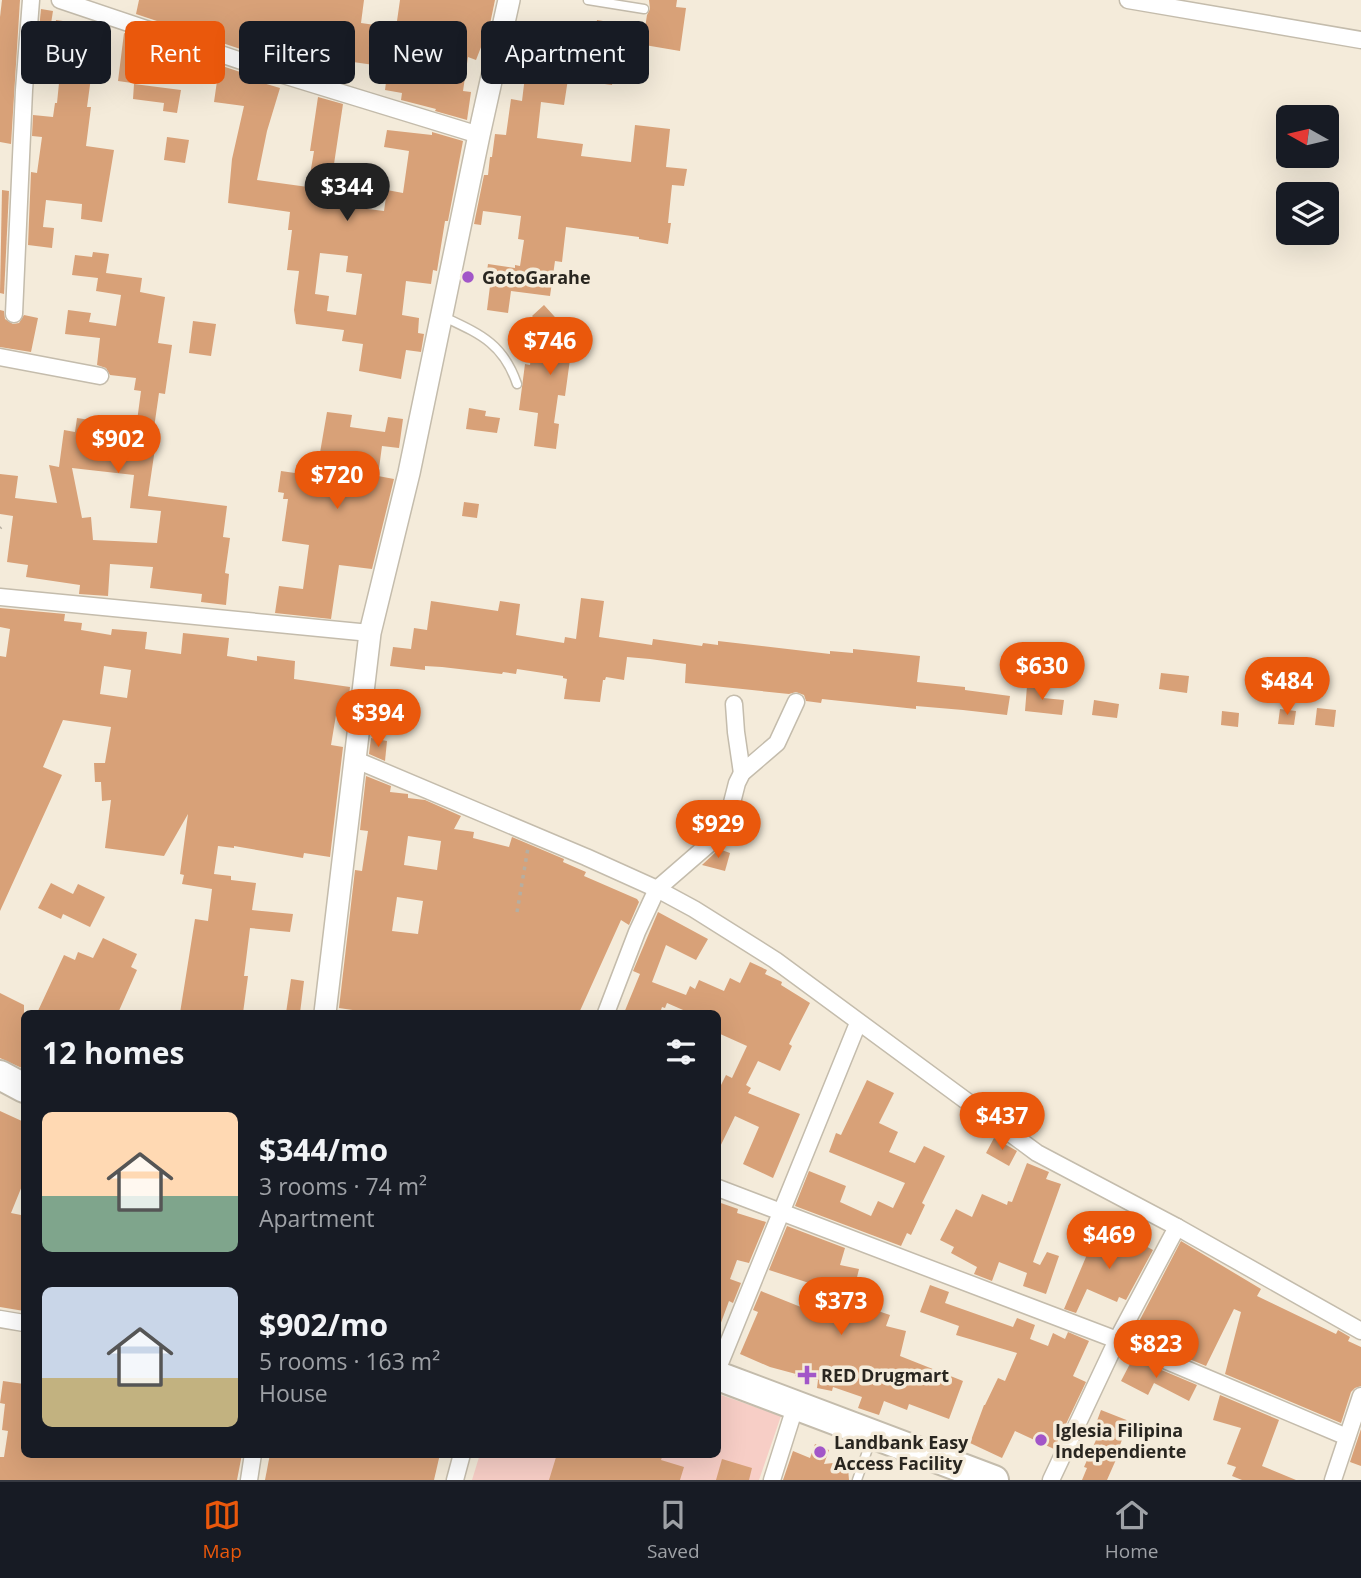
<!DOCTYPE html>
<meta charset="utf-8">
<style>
:root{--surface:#171b24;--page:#242831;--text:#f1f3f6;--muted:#9ea1a6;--line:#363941;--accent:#ea580c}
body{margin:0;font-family:"Open Sans",sans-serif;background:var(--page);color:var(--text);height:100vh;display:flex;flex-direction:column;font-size:26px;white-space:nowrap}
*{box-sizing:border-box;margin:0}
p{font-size:23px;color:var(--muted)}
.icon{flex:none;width:38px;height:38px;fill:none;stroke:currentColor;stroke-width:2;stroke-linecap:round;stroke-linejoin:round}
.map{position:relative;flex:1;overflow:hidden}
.details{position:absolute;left:21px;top:1010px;width:700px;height:448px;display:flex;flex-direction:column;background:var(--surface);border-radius:10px;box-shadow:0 7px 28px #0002}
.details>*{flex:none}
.hud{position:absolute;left:21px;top:21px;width:700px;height:63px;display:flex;gap:14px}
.needle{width:46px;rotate:278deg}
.buttons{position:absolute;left:1276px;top:105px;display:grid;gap:14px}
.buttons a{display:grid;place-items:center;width:63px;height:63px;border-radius:10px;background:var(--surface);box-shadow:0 7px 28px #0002;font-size:35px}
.price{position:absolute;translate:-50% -60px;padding:0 16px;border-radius:24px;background:var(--accent);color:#fff;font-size:23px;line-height:46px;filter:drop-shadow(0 2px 4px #0008)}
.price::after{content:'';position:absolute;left:50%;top:42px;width:21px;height:16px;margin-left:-10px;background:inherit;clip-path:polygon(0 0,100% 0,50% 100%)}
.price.on{background:#222;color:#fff}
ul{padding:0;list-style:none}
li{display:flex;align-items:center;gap:21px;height:175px;padding:0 21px}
li span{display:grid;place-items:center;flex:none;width:196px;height:140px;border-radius:10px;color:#555}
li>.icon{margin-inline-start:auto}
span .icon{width:84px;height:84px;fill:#fffc;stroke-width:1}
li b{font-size:30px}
h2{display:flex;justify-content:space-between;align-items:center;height:84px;padding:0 21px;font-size:30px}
.tag{padding:0 24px;border-radius:10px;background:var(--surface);box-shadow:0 7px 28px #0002;font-size:24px;line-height:63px}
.tag.on{background:var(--accent);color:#fff}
.tabs{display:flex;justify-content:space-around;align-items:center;height:98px;border-top:2px solid var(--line);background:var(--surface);font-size:19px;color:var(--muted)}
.tabs a{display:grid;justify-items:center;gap:4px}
.tabs .on{color:var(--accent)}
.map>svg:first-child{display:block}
.green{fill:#f7cec6}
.building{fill:#d8a178;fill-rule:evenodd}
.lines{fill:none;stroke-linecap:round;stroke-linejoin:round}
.lane-casing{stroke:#c4bcac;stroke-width:11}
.street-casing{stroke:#c4bcac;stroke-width:19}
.secondary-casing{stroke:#c4bcac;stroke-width:24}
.highway-casing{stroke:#c4bcac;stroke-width:32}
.path{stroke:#b6aea1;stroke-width:3.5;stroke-dasharray:3.5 5;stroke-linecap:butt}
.lane{stroke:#fff;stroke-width:8}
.street{stroke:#fff;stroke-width:16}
.secondary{stroke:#fff;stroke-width:21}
.highway{stroke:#fff;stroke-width:28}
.poi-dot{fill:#a256c8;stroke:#f4ebda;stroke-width:2.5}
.labels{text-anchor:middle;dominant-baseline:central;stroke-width:7;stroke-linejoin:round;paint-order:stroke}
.poi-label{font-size:18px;font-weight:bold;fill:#292620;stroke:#f4ebda;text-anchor:start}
</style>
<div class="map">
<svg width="1361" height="1480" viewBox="0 0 1361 1480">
<rect width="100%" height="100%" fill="#f4ebda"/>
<path class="green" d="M 718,1394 L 781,1416 L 759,1480 L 472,1480 L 480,1454 L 718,1454 Z"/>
<g class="building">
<path d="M 2,0 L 20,0 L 11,144 L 0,142 L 0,17 Z"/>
<path d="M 139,0 L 364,0 L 361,23 L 396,28 L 400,0 L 495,0 L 490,24 L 476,60 L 468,57 L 463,91 L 471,92 L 467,120 L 435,111 L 436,109 L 401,100 L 402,93 L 385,90 L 388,67 L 346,61 L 343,82 L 307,71 L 309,57 L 268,51 L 267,58 L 136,14 Z"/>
<path d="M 649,0 L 677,0 L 676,7 L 686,8 L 680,51 L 627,42 L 623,65 L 615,64 L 612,85 L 568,79 L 564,105 L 541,102 L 537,138 L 583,144 L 581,156 L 631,162 L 635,125 L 670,129 L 666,167 L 687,169 L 684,186 L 672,185 L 668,223 L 671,223 L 668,244 L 639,239 L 639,237 L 566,227 L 562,262 L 555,261 L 550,296 L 511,291 L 508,313 L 487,310 L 490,286 L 485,285 L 488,264 L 515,268 L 515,265 L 520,266 L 524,240 L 518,239 L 521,216 L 483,211 L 481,225 L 474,224 L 484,175 L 488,175 L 490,157 L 492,157 L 495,134 L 506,135 L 511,99 L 522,101 L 526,68 L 514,67 L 518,35 L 562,41 L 563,36 L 594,39 L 597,20 L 645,28 L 647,15 L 650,9 Z"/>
<path d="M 41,9 L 53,11 L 50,30 L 39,29 Z"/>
<path d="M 56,20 L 98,26 L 87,107 L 91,107 L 86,146 L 114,150 L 102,222 L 81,219 L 82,204 L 46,200 L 43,227 L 54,228 L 52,248 L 28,245 L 31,172 L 37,173 L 42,137 L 32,136 L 33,115 L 53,117 L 55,103 L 57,103 L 60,73 L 50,72 Z"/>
<path d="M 124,33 L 179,51 L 145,46 L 139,84 L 118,81 Z"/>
<path d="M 180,52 L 264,80 L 263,83 L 280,88 L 267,131 L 257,180 L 308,187 L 314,151 L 310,151 L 318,97 L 343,104 L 328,204 L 384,211 L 387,190 L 403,193 L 409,151 L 384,147 L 387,130 L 432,135 L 432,132 L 463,141 L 448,221 L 445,221 L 437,271 L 433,270 L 431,284 L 406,281 L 402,315 L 419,318 L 418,333 L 424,334 L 421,352 L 406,350 L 401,379 L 359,371 L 363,344 L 342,341 L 344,330 L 296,324 L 294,310 L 299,271 L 287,270 L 292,230 L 288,230 L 290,212 L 228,203 L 232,159 L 244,106 L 214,102 L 217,81 L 191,78 L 193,60 L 179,58 ZM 320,253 L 348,256 L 346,272 L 362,274 L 356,315 L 327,311 L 329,296 L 315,294 Z"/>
<path d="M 134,84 L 181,90 L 177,113 L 163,111 L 164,103 L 133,99 Z"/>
<path d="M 167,137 L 189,140 L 185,163 L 164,160 Z"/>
<path d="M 2,190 L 9,191 L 4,294 L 0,293 Z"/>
<path d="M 93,252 L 109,254 L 106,273 L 142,278 L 140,292 L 165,297 L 158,343 L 172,345 L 165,394 L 159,393 L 153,435 L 157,435 L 148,496 L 227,506 L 223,537 L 230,538 L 225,573 L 229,574 L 226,605 L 201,602 L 202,594 L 150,588 L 153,567 L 110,564 L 108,596 L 79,594 L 80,585 L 26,577 L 28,565 L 7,562 L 13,516 L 0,514 L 0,474 L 18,476 L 15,498 L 57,503 L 49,465 L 59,467 L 64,430 L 75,432 L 77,418 L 110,423 L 111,418 L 137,421 L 141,391 L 134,390 L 136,378 L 110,375 L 106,368 L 97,365 L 100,338 L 65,334 L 68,310 L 91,313 L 89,322 L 116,326 L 121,295 L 96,291 L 98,278 L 72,275 L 75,255 L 92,257 ZM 72,468 L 134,475 L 130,508 L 161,511 L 157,543 L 93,540 L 91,517 L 82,518 Z"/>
<path d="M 544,305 L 564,327 L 588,331 L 584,354 L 571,352 L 565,396 L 558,395 L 554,423 L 559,424 L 556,449 L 534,446 L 538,413 L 519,410 L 525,364 L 530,365 L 531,357 L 550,360 L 553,339 L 532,316 Z"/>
<path d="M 0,310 L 4,311 L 5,319 L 13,324 L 19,323 L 24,315 L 38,318 L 31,352 L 0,347 Z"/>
<path d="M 193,321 L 216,324 L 211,356 L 189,353 Z"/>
<path d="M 469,408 L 486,411 L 485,416 L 500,418 L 497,433 L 466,429 Z"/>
<path d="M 327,412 L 352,415 L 350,427 L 385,432 L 388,417 L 403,419 L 399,448 L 382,446 L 378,476 L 394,479 L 372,569 L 339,565 L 331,619 L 275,613 L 279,586 L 303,589 L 309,545 L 282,541 L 288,499 L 283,499 L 284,493 L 278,492 L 281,471 L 316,476 Z"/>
<path d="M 464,502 L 479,504 L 477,518 L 462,516 Z"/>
<path d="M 581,598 L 604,601 L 599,637 L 652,645 L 653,639 L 702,646 L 703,643 L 718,645 L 718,641 L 830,654 L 830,651 L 853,653 L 853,649 L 920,656 L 917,682 L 965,687 L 965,690 L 1010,696 L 1007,715 L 963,710 L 916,706 L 916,709 L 822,699 L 821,703 L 806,701 L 804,695 L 796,692 L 789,694 L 685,683 L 686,664 L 650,659 L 627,657 L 624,680 L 606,677 L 605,680 L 603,680 L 600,702 L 564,699 L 567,679 L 563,678 L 563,676 L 517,669 L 516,674 L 503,672 L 502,674 L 442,667 L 425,666 L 425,670 L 390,666 L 393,647 L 411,649 L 414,628 L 427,630 L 431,601 L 498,611 L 500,601 L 520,604 L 516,635 L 564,643 L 565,637 L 576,639 Z"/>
<path d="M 0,608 L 65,614 L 64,621 L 82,623 L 81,630 L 111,635 L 112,629 L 147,632 L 145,649 L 181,654 L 183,633 L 229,638 L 227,656 L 257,661 L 257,656 L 295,661 L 294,679 L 350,687 L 348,704 L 338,703 L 331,745 L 343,747 L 330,857 L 304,853 L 303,858 L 234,846 L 234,848 L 218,846 L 214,874 L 231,876 L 231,880 L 256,883 L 252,910 L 293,914 L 290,932 L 250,928 L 244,976 L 248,976 L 243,1013 L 180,1013 L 195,919 L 208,921 L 212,889 L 182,884 L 184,875 L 180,874 L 188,814 L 164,856 L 105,848 L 111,800 L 102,801 L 101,782 L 95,782 L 94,763 L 105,763 L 111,727 L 63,720 L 43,767 L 62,775 L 0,911 L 0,656 L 6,657 L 10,629 L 0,627 ZM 104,666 L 131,670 L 127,698 L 100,694 Z"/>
<path d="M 1161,673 L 1189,676 L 1187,693 L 1159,689 Z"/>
<path d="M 1027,686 L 1044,688 L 1043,698 L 1064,700 L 1062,715 L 1025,711 Z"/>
<path d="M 1094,700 L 1119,704 L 1117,718 L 1092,715 Z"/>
<path d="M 1317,708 L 1336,710 L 1334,727 L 1315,725 Z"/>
<path d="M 1280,709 L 1296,711 L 1294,725 L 1278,724 Z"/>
<path d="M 1222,711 L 1239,713 L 1238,727 L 1221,725 Z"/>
<path d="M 371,738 L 387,741 L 385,761 L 369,754 Z"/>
<path d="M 366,776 L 391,786 L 390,792 L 408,794 L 408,798 L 425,800 L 461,816 L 454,829 L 474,832 L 473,838 L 509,847 L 512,837 L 564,859 L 563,862 L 586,872 L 584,876 L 637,899 L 639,902 L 629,925 L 621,920 L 579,1013 L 373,1013 L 339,1008 L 355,870 L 362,871 L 368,831 L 360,830 ZM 408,836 L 441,841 L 437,870 L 404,865 ZM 397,897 L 423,901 L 418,934 L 392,931 Z"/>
<path d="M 719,849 L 730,853 L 725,871 L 702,865 Z"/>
<path d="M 51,883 L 73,894 L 78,884 L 105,897 L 90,927 L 63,914 L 61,919 L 38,908 Z"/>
<path d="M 658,912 L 708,939 L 696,960 L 666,945 L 652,982 L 686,995 L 690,986 L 695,989 L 699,980 L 724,991 L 730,978 L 740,983 L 750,962 L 767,970 L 765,974 L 782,982 L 781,985 L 810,1003 L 789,1044 L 792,1046 L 780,1071 L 758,1061 L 746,1085 L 751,1088 L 748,1093 L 800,1114 L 773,1178 L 743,1164 L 759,1127 L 735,1116 L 718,1151 L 718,1091 L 726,1075 L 732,1078 L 747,1046 L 718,1033 L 718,1013 L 690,1013 L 667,1003 L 665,1008 L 662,1007 L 660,1013 L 624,1013 L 640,974 L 633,971 Z"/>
<path d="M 103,938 L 137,954 L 131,967 L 137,970 L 118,1013 L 37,1013 L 64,955 L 75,960 L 78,952 L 93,958 Z"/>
<path d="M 291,979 L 304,981 L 300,1013 L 286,1013 Z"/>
<path d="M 0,993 L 24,1005 L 24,1069 L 0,1058 Z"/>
<path d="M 867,1080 L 894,1093 L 879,1123 L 898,1132 L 889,1152 L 915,1163 L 924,1146 L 945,1156 L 922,1203 L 925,1205 L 911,1235 L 907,1233 L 901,1246 L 795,1206 L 809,1171 L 846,1186 L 840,1202 L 871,1216 L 878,1201 L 893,1208 L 905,1183 L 829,1152 L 836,1133 L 841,1135 Z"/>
<path d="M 0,1111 L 24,1122 L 24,1181 L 11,1213 L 21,1215 L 21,1219 L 24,1219 L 24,1311 L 0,1307 Z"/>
<path d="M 994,1138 L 1017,1151 L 1009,1166 L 986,1153 Z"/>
<path d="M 1027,1163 L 1049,1172 L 1046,1179 L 1061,1184 L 1033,1262 L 1040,1265 L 1047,1252 L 1059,1256 L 1046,1294 L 1023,1286 L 1027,1273 L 999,1262 L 992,1281 L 974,1274 L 977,1267 L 951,1253 L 954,1247 L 940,1240 L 956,1209 L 972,1217 L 982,1194 L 1007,1205 L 1008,1201 L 1012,1202 Z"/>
<path d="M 718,1202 L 738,1209 L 737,1213 L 766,1222 L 749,1263 L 737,1260 L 730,1279 L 741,1283 L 733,1303 L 729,1301 L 719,1328 L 718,1327 Z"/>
<path d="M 787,1226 L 845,1248 L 840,1265 L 859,1269 L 851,1302 L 890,1315 L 886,1326 L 906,1331 L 900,1356 L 963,1381 L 949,1419 L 909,1404 L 907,1410 L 884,1401 L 879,1415 L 858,1408 L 862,1397 L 833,1387 L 832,1391 L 817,1388 L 818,1380 L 795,1376 L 796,1374 L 770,1367 L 740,1354 L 758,1312 L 753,1310 L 761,1291 L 831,1319 L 837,1292 L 769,1270 Z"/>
<path d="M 1129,1237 L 1153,1250 L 1126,1300 L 1119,1297 L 1117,1302 L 1087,1289 L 1076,1313 L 1064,1309 L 1094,1238 L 1123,1249 Z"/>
<path d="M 1181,1241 L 1261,1289 L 1257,1296 L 1336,1334 L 1338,1330 L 1350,1337 L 1348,1341 L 1361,1347 L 1361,1386 L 1355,1388 L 1351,1392 L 1341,1423 L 1225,1374 L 1241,1312 L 1234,1309 L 1206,1366 L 1132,1335 Z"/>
<path d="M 930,1285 L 949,1292 L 945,1303 L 1013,1327 L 1017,1318 L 1035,1325 L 1030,1339 L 1048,1346 L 1053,1333 L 1065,1339 L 1068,1332 L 1089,1341 L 1073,1376 L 1086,1382 L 1054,1449 L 1015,1431 L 1002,1458 L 970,1443 L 984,1405 L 985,1405 L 998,1378 L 1005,1381 L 1017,1353 L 956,1335 L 959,1326 L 920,1312 Z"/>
<path d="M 1133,1358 L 1197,1385 L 1189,1401 L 1154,1383 L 1148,1395 L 1121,1381 Z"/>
<path d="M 3,1381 L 24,1384 L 24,1454 L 242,1454 L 237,1480 L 0,1480 L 0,1457 L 4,1457 L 8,1431 L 2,1430 L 5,1404 L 0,1403 Z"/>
<path d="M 1220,1395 L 1279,1420 L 1262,1466 L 1296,1480 L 1242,1480 L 1232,1476 L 1236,1467 L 1227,1464 L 1241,1428 L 1213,1420 Z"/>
<path d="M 1101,1410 L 1129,1421 L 1120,1445 L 1122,1446 L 1107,1480 L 1082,1480 L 1087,1468 L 1084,1467 L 1100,1431 L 1094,1429 Z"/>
<path d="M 1361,1429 L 1361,1466 L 1350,1462 Z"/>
<path d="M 815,1444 L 829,1450 L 824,1464 L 842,1462 L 848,1468 L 849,1480 L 783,1480 L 793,1451 L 810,1458 Z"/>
<path d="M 270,1454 L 440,1454 L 434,1480 L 265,1480 Z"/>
<path d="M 557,1454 L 663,1454 L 661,1460 L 684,1467 L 680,1480 L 549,1480 Z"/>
<path d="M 722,1459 L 752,1468 L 749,1480 L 716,1480 Z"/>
</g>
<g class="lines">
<g class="lane-casing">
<g id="lane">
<path d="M 588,0 L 644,9"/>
<path d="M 442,316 C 480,334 503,343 517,384"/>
<path d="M 857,1480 L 871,1440"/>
</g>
</g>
<g class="street-casing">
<g id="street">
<path d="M 60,0 L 280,74 L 479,135"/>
<path d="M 1128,0 L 1361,40"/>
<path d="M 14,314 L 24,90 L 31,0"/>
<path d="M 0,357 L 100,376"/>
<path d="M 0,597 L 370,633"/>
<path d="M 734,704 L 736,732 L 742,773"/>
<path d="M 356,760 L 586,857 L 657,889 L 694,909 L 775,960 L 1037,1153 L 1177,1227"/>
<path d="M 606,1013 L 637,932 L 657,889 L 709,844 L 726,826 L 737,783 L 742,773 L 777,743 L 796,702"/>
<path d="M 718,1188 L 1117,1340 L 1347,1437"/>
<path d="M 0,1319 L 24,1323"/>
<path d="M 718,1368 L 858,1023"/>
<path d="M 249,1480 L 253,1454"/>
<path d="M 455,1480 L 462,1454"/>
<path d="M 772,1480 L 796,1404"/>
<path d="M 1051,1480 L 1117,1340 L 1177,1227 L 1361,1331"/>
<path d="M 1333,1480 L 1361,1396"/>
</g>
</g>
<g class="secondary-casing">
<path id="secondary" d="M 325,1013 L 370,633 L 409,473 L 479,135 L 509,0"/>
</g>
<g class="highway-casing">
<g id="highway">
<path d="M 0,1075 L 24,1088"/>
<path d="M 718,1376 L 994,1480"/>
</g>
</g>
<g class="path">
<path d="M 0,528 L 1,527"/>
<path d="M 517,912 L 528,848"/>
</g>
<use href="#lane" class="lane"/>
<use href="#street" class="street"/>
<use href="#secondary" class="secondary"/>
<use href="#highway" class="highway"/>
</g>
<g class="poi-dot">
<circle cx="468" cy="277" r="7"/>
<path d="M803.5 1364.5h7v7h7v7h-7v7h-7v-7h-7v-7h7z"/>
<circle cx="1041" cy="1440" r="7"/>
<circle cx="820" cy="1452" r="7"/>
</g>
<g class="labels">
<g class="poi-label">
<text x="482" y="277">GotoGarahe</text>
<text x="821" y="1375">RED Drugmart</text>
<text x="1055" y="1430">Iglesia Filipina<tspan x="1055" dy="21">Independiente</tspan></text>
<text x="834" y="1442">Landbank Easy<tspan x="834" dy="21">Access Facility</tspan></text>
</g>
</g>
</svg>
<div class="buttons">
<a><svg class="needle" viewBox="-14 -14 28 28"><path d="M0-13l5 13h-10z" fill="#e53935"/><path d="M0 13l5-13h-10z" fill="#9ea1a6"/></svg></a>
<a><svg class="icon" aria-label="layers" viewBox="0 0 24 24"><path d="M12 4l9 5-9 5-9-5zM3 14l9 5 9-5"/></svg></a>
</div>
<b class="price on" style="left:347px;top:223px">$344</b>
<b class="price" style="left:550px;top:377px">$746</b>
<b class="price" style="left:118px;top:475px">$902</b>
<b class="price" style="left:337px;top:511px">$720</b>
<b class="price" style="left:1042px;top:702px">$630</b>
<b class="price" style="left:1287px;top:717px">$484</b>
<b class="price" style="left:378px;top:749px">$394</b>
<b class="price" style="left:718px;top:860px">$929</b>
<b class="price" style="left:1002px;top:1152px">$437</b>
<b class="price" style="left:1109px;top:1271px">$469</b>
<b class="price" style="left:841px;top:1337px">$373</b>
<b class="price" style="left:1156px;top:1380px">$823</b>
<div class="hud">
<a class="tag">Buy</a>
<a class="tag on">Rent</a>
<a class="tag">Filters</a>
<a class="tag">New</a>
<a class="tag">Apartment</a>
</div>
<section class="details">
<h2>12 homes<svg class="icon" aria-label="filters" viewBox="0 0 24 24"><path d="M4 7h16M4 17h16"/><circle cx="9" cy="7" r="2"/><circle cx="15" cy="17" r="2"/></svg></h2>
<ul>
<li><span style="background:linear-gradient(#ffd9b3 60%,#7fa58c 0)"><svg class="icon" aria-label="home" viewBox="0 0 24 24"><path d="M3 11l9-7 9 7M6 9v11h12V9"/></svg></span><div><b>$344/mo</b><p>3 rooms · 74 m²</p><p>Apartment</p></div></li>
<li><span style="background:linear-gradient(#c9d6e8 65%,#c2b280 0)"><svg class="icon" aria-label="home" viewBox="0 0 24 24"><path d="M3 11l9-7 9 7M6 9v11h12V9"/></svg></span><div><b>$902/mo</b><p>5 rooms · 163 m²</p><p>House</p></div></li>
</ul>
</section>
</div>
<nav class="tabs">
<a class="on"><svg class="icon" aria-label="map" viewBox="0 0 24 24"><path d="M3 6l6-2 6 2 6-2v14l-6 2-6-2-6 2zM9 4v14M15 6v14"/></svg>Map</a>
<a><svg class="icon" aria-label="saved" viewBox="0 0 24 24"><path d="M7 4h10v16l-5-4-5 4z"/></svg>Saved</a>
<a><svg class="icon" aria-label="home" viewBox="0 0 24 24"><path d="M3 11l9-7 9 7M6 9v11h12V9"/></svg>Home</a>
</nav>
